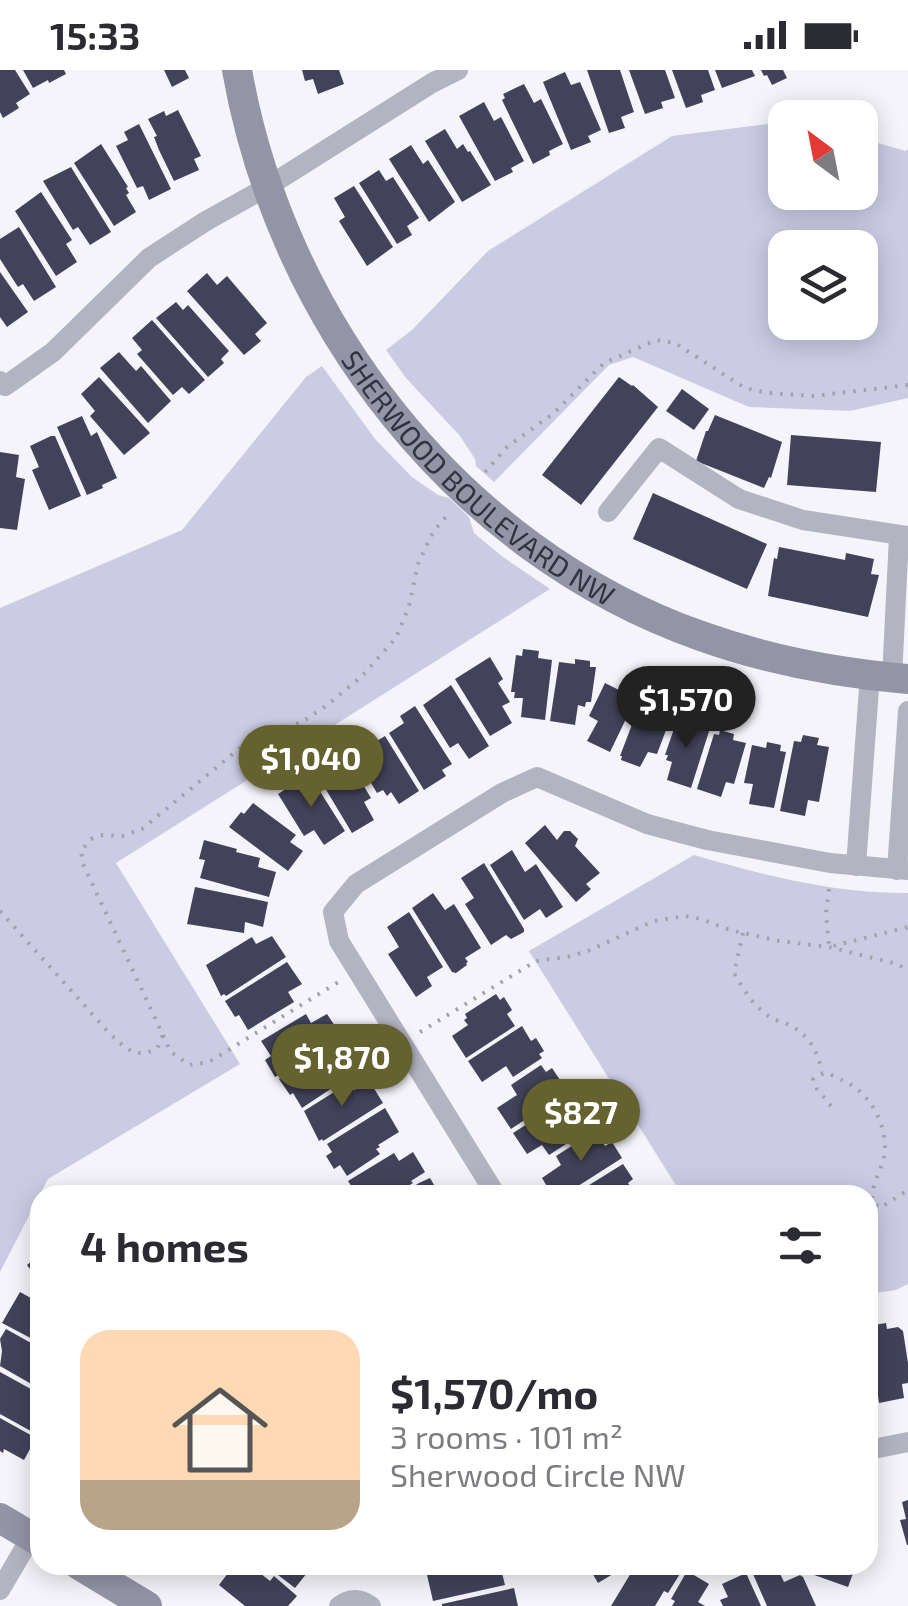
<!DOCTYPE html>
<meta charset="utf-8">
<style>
:root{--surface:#fff;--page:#f2f2f3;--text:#2b2b33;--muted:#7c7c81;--accent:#66622f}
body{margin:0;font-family:"Exo 2",sans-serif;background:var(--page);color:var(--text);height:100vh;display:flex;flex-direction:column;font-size:38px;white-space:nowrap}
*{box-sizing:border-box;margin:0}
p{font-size:32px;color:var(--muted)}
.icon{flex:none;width:55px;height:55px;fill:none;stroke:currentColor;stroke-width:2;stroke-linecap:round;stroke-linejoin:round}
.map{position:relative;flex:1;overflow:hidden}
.drawer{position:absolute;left:30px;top:1115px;width:848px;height:390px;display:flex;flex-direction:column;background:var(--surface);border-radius:30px;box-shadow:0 5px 25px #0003}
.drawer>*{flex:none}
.needle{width:65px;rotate:328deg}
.tools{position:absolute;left:768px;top:30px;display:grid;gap:20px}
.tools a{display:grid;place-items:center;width:110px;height:110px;border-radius:20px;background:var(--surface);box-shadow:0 5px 25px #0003;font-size:50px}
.price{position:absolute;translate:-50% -85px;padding:0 22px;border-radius:35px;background:var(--accent);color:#fff;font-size:32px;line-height:65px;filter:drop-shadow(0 2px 5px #0008)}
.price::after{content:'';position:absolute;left:50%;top:60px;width:30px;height:22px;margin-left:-15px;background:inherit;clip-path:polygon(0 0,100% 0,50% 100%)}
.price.active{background:#222;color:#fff}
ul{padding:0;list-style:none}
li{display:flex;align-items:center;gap:30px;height:250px;padding:0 50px}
li span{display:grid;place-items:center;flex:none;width:280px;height:200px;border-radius:30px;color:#555}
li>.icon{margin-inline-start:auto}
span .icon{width:120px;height:120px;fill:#fffc;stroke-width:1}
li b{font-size:42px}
h2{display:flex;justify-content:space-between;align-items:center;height:120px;padding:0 50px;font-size:42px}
.status{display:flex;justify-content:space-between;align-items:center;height:70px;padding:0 50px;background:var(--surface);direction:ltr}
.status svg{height:28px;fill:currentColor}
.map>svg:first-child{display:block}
.green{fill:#cbcce4;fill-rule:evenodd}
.building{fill:#42425a}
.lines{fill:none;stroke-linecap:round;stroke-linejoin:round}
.path{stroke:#a2a2ab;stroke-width:4;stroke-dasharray:2.5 8;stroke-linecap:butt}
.street{stroke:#b3b4c1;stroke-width:20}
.secondary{stroke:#9494a7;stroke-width:30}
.labels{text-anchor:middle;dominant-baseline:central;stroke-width:10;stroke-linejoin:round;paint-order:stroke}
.street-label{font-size:28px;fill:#32323e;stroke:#fff}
</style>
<div class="status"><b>15:33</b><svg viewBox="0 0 49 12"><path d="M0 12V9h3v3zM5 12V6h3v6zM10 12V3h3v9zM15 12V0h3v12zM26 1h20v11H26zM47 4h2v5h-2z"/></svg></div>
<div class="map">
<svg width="908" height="1536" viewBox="0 0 908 1536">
<rect width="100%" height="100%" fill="#f4f4fa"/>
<g class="green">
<path d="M 785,52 L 785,122 L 860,122 L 860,68 L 906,81 L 908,79 L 908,328 L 850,341 L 749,337 L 633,287 L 609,295 L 494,412 L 476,396 L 475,389 L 460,366 L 406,308 L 386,280 L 412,260 L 488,181 L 672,66 ZM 785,178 L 860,178 L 860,252 L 785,252 Z"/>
<path d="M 322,296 L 375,369 L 412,407 L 438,425 L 449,428 L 469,447 L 474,463 L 503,487 L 550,519 L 116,793 L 240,994 L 48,1109 L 0,1202 L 0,538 L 182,460 L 306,307 Z"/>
<path d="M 694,785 C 762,805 836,824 908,823 L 908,1214 L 896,1220 L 868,1224 L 868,1125 L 682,1125 L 529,881 Z"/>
</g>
<g class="building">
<path d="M 0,0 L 15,0 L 30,24 L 16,33 L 19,38 L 3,48 L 0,42 Z"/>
<path d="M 23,0 L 64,0 L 66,4 L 49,13 L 48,10 L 33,18 Z"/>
<path d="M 164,0 L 185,0 L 189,8 L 172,17 Z"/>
<path d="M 302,0 L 339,0 L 344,14 L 318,24 L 313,9 L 305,11 Z"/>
<path d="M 587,0 L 620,0 L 634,42 L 621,47 L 625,58 L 609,63 Z"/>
<path d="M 629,0 L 665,0 L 675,28 L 661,32 L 663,38 L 645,44 Z"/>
<path d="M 672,0 L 708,0 L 715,20 L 701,25 L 703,32 L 686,38 Z"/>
<path d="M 715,0 L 752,0 L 755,6 L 722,18 Z"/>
<path d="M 761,0 L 783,0 L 787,8 L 772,15 L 767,5 L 764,6 Z"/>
<path d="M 565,2 L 571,15 L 580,12 L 601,60 L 588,66 L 591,72 L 571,80 L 543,12 Z"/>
<path d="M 524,14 L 534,33 L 541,29 L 563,74 L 549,81 L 550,85 L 533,94 L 502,30 L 505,28 L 503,24 Z"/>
<path d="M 484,32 L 494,51 L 501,47 L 524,91 L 511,98 L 513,102 L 495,111 L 459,46 Z"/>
<path d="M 178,40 L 201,86 L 194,89 L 199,100 L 174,111 L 159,80 L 154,67 L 157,66 L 148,49 L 164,41 L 166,46 Z"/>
<path d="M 139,54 L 171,119 L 149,130 L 143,116 L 137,118 L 116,76 L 128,70 L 124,62 Z"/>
<path d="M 445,59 L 457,79 L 463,74 L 468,82 L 470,81 L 491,115 L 462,132 L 425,71 Z"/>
<path d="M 101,74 L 128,117 L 126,118 L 129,123 L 126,125 L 136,142 L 114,156 L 74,93 Z"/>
<path d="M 411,75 L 423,94 L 428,90 L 455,132 L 429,152 L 389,89 Z"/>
<path d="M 71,97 L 111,162 L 90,175 L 78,157 L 73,160 L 43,111 Z"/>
<path d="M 379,100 L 386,111 L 393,107 L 419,148 L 407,156 L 412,165 L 397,174 L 359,113 Z"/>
<path d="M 354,116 L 393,177 L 367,196 L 339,151 L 345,147 L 334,128 Z"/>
<path d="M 41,122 L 72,170 L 66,174 L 77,192 L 56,206 L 15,141 Z"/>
<path d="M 19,157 L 56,217 L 34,231 L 23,214 L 18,217 L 0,189 L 0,169 Z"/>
<path d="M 0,202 L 28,242 L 7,257 L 0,247 Z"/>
<path d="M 207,203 L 217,215 L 227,206 L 267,253 L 255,264 L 261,271 L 244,285 L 187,221 Z"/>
<path d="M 176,232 L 183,240 L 188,235 L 229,281 L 221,289 L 224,293 L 208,307 L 156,248 Z"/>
<path d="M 152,250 L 205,310 L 189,324 L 182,317 L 173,325 L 137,284 L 142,280 L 132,268 Z"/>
<path d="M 119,282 L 136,301 L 141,296 L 171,331 L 148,353 L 100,298 Z"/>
<path d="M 99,307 L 150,363 L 124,385 L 90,346 L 95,341 L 81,324 Z"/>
<path d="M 619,307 L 632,316 L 633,315 L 658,337 L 581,435 L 542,405 Z"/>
<path d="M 682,319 L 709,339 L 694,360 L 666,341 Z"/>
<path d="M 715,345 L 782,372 L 771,408 L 769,407 L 764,418 L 696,391 L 706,361 L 708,361 Z"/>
<path d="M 82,346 L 91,366 L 97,362 L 117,408 L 102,415 L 103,418 L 87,425 L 57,357 Z"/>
<path d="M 791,365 L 881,372 L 876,422 L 787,415 Z"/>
<path d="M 51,366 L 55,366 L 81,426 L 49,440 L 32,400 L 39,397 L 30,376 Z"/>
<path d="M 0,382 L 19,385 L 16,407 L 25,409 L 17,460 L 0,458 Z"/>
<path d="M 653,423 L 767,474 L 747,519 L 633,469 Z"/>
<path d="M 779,477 L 845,490 L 846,483 L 874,489 L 871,504 L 879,505 L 868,547 L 768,526 L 774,488 L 777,489 Z"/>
<path d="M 523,579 L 539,581 L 538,588 L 552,590 L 545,650 L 521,647 L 523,628 L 514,628 L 515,622 L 511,622 L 516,585 L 522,586 Z"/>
<path d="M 490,587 L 503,609 L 498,613 L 510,632 L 502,636 L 512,653 L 490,666 L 455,609 Z"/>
<path d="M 575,589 L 590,591 L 590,597 L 596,597 L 591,632 L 586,632 L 585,637 L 578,635 L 575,655 L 550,651 L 559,592 L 575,594 Z"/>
<path d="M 605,613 L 619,620 L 621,615 L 638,624 L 610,682 L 587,671 L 598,651 L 589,646 Z"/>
<path d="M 451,615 L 489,676 L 469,689 L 458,673 L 450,678 L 423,635 Z"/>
<path d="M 641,631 L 658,636 L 655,642 L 671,647 L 657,684 L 648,682 L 640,697 L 621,690 L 622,686 L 620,686 Z"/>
<path d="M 415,636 L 452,694 L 442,700 L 446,706 L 424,720 L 389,663 L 404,653 L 400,646 Z"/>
<path d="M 693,649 L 711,655 L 691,718 L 667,710 L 672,692 L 666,690 L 668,685 L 665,685 L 677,650 L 691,655 Z"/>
<path d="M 720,660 L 734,664 L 733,670 L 746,673 L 734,714 L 726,712 L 721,727 L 697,719 L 714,664 L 719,665 Z"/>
<path d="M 803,665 L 819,668 L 817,675 L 829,677 L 819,732 L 808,730 L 805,746 L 780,741 L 794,671 L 801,672 Z"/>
<path d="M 385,666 L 419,721 L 399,734 L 391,722 L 387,726 L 383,720 L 377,723 L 354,685 Z"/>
<path d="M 767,672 L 781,675 L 780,681 L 786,682 L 774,738 L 749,734 L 753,714 L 744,713 L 752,675 L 766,678 Z"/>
<path d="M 348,690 L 371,728 L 364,732 L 374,750 L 352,763 L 319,708 L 320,707 L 317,702 L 332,692 L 335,698 Z"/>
<path d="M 309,704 L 345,761 L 324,775 L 314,760 L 304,766 L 278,724 Z"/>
<path d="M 253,733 L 296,765 L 290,772 L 303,781 L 288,801 L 229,757 L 241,742 L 244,744 Z"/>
<path d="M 545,755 L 557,770 L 564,761 L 570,761 L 578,769 L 575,776 L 600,803 L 586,814 L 591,819 L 576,832 L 525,773 Z"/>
<path d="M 204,770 L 237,779 L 236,782 L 260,788 L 258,797 L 276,802 L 269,827 L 200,808 L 205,790 L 199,789 Z"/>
<path d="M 512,780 L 525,802 L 536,794 L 563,837 L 546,848 L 540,839 L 524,850 L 490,795 Z"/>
<path d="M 484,793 L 524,859 L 524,862 L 511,869 L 506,865 L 491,875 L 465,834 L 474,828 L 461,808 Z"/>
<path d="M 195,817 L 268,832 L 263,857 L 245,852 L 244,863 L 187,854 Z"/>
<path d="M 433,823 L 445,840 L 454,834 L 481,878 L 465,888 L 468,892 L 466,893 L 467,895 L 456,903 L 452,902 L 412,838 Z"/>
<path d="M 409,842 L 443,897 L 427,907 L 432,916 L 416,927 L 388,884 L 399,877 L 387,857 Z"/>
<path d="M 272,866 L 286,887 L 226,926 L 224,924 L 221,926 L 206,895 L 252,867 L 256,874 Z"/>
<path d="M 287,892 L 302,914 L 288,922 L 294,932 L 248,960 L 239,945 L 235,947 L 225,931 Z"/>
<path d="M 496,924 L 500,930 L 504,927 L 512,940 L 507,944 L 515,956 L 466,988 L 452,966 L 468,955 L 464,950 L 467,948 L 465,944 Z"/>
<path d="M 306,944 L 311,953 L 327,944 L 341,965 L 275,1007 L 265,990 L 271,986 L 261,971 Z"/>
<path d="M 522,956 L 531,971 L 536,968 L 544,981 L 539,984 L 542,988 L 513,1007 L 506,996 L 482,1012 L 468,991 Z"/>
<path d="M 344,969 L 358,992 L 342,1001 L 347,1008 L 302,1038 L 293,1023 L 290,1025 L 279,1009 Z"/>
<path d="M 541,995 L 546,1002 L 552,998 L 560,1010 L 553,1014 L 561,1026 L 511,1059 L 497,1038 L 517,1025 L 511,1015 Z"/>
<path d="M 350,1012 L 354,1020 L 370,1012 L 383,1033 L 323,1071 L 322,1069 L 319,1071 L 304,1041 Z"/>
<path d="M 568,1028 L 588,1060 L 549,1085 L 542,1075 L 527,1084 L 513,1063 Z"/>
<path d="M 385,1038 L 399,1062 L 378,1075 L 380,1077 L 376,1079 L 380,1084 L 347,1106 L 340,1095 L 334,1099 L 326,1086 L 332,1082 L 327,1074 Z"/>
<path d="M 595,1061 L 605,1076 L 612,1072 L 622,1088 L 564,1125 L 552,1125 L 542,1108 L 561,1095 L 556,1086 Z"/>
<path d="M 413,1082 L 425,1102 L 411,1111 L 413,1113 L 394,1125 L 357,1125 L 348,1111 L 394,1083 L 399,1091 Z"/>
<path d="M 623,1094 L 633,1109 L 628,1113 L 636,1125 L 573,1125 Z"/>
<path d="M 430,1108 L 440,1125 L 400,1125 L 419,1113 Z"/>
<path d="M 40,1184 L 40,1212 L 27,1195 Z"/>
<path d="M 20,1222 L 40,1233 L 40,1273 L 2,1253 Z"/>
<path d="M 886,1253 L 887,1259 L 898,1257 L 903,1261 L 908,1293 L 908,1313 L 902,1314 L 904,1328 L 879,1333 L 868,1256 Z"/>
<path d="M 6,1259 L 40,1278 L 40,1319 L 0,1296 L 2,1281 L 0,1269 Z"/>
<path d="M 0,1302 L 40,1324 L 40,1361 L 38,1365 L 0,1344 Z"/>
<path d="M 0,1348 L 36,1368 L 24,1390 L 4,1379 L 3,1383 L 0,1381 Z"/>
<path d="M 908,1430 L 908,1475 L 907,1475 L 900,1450 L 906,1449 L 902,1432 Z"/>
<path d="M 225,1495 L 250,1495 L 270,1511 L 274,1506 L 297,1526 L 288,1536 L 245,1536 L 219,1515 L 228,1503 L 222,1498 Z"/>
<path d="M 265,1495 L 307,1495 L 311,1498 L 295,1518 Z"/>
<path d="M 442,1495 L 500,1495 L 505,1515 L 433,1531 L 427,1505 L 443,1501 Z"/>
<path d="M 593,1495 L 628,1495 L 598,1513 L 591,1501 L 594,1500 Z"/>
<path d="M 643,1495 L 652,1499 L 654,1495 L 677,1495 L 683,1499 L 668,1523 L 664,1521 L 655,1536 L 611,1536 L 634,1498 L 639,1501 Z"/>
<path d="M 772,1495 L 776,1495 L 784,1512 L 800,1505 L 803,1507 L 816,1536 L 767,1536 L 753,1504 Z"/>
<path d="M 800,1495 L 856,1495 L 848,1517 L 803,1501 Z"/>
<path d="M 687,1501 L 709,1514 L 698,1532 L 705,1536 L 672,1536 L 675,1531 L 671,1529 Z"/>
<path d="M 746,1503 L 761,1536 L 723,1536 L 720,1530 L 728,1527 L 722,1514 Z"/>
<path d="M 514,1518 L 518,1536 L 442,1536 L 442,1534 Z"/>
</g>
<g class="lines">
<g class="path">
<path d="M 485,402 L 507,377 L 554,343 L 604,293 L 656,270 L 675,273 L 745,318 L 769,323 L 814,326 L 908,315"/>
<path d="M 829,819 L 826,843 L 829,877 L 908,857"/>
<path d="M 0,841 L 110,964 C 127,979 134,989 157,979 L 163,965 L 83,794 L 81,781 L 91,769 L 103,765 L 122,766 L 142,759 L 240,678 L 265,664 L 302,652 L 326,636 L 362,606 L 396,568 L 409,536 L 418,494 L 433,462 L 449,443"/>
<path d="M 743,863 L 734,903 C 743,919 754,937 770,947 C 772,949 782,952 785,953 C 808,963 817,979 822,1002"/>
<path d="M 420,962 L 536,891 L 567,887 L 588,881 L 654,851 L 685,846 L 701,849 L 730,860 L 779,871 L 829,877 L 897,894 L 908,900"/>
<path d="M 163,965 L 170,981 L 189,995 L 209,992 L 340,911"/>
<path d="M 831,1036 L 817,1019 L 813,1009 C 817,1007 823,1003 827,1003 C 829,1004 841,1009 842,1010 C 868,1021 886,1051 885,1080 C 884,1099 869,1115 873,1133 L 880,1138 L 908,1120"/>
</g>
<g class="street">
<path d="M 0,311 L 5,316 L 53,282 L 149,188 L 206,151 L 267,117 L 432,13 L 458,0"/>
<path d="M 608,442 L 659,378 L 739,429 L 803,450 L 908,466"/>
<path d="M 892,608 L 899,466"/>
<path d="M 856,796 L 870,605"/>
<path d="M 897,800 L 908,641"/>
<path d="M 496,1125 L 339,871 L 333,842 L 356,814 L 502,723 L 537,707 L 647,754 L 707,770 L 830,793 L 908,800"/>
<path d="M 868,1380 L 908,1372"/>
<path d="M 0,1520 L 40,1452"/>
<path d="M 339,1536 C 350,1528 360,1528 371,1536"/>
</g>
<g class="secondary">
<path id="s1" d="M 237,0 C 281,251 457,480 701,566 C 768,590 837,603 908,609"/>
<path d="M 0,1448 L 40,1472"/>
<path d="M 79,1495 L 147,1536"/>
</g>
</g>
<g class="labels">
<g class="street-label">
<text stroke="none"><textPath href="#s1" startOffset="488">SHERWOOD BOULEVARD NW</textPath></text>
</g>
</g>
</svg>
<div class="tools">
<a><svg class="needle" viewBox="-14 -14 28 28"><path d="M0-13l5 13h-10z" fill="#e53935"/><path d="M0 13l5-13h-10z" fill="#7c7c81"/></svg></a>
<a><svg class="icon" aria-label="layers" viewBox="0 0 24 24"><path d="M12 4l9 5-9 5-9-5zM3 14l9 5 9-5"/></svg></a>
</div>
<b class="price active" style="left:686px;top:681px">$1,570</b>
<b class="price" style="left:311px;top:740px">$1,040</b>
<b class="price" style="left:342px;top:1039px">$1,870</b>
<b class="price" style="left:581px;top:1094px">$827</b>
<section class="drawer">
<h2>4 homes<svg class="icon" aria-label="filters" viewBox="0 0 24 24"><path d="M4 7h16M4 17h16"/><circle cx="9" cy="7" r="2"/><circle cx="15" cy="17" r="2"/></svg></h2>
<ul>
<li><span style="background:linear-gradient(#ffd9b3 75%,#b9a48a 0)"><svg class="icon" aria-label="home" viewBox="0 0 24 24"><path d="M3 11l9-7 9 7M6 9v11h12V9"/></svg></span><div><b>$1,570/mo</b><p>3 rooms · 101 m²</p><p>Sherwood Circle NW</p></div></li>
</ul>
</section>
</div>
